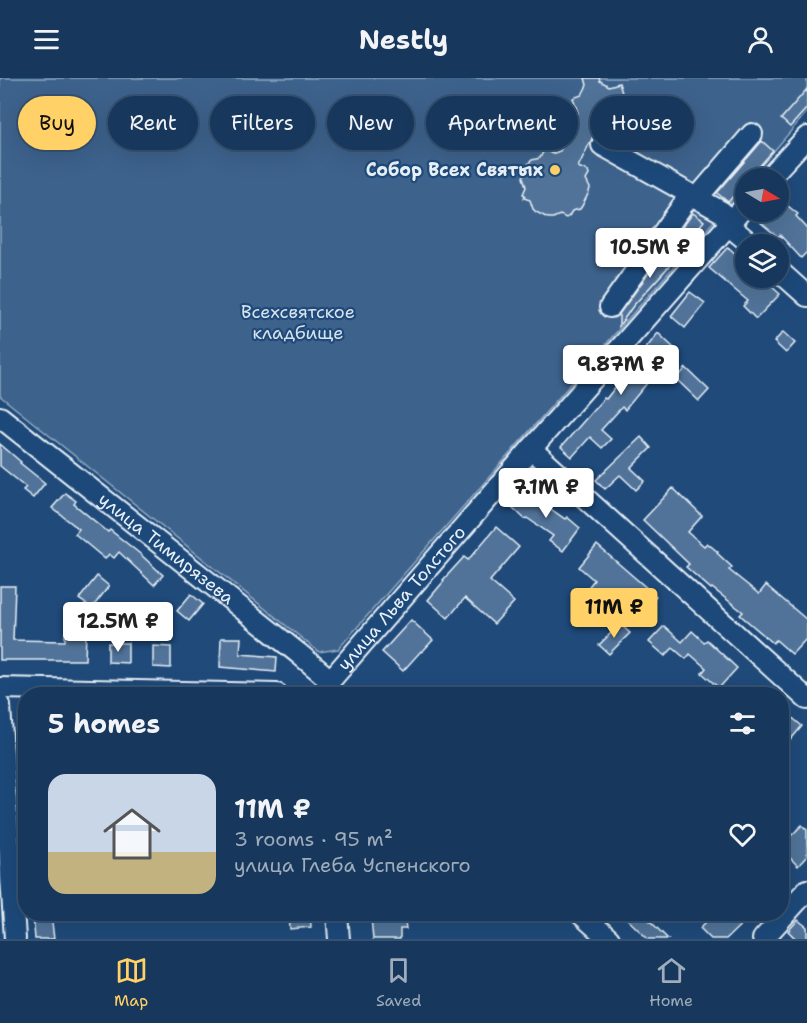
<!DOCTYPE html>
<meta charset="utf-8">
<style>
:root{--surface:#17385c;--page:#203f62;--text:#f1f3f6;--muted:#9eacbb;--line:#365272;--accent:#ffd166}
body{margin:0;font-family:"Shantell Sans",sans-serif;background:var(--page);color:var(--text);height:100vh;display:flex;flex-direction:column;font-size:22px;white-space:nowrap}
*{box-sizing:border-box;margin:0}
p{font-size:20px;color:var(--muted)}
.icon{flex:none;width:33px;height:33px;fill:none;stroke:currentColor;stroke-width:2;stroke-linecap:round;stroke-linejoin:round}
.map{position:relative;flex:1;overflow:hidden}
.side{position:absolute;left:18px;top:609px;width:771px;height:234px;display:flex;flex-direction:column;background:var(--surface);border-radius:24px;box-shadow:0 6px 24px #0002,0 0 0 2px var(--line)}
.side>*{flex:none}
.banner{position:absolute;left:18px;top:18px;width:771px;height:54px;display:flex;gap:12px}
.needle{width:39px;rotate:100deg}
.buttons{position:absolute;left:735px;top:90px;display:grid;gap:12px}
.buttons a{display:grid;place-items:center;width:54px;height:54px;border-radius:50%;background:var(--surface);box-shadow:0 6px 24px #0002,0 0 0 2px var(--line);font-size:30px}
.price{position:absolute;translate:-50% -51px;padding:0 14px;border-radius:6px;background:#fff;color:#222;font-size:20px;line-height:39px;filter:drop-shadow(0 2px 3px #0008)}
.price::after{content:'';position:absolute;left:50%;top:36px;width:18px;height:14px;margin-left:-9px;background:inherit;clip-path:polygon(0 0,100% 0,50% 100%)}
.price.active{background:var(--accent);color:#111}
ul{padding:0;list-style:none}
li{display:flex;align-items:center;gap:18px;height:150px;padding:0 30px}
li+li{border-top:2px solid var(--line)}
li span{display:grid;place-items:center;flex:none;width:168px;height:120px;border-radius:18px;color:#555}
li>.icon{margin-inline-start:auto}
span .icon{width:72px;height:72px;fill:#fffc;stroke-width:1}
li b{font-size:26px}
h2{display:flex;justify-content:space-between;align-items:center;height:72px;padding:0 30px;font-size:26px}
.pill{padding:0 21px;border-radius:27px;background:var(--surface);box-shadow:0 6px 24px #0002,0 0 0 2px var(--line);font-size:21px;line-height:54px}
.pill.active{background:var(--accent);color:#111}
header{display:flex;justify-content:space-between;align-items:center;height:78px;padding:0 30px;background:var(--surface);font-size:27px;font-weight:700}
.dock{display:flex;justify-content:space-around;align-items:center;height:84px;border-top:2px solid var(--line);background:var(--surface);font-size:16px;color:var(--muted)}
.dock a{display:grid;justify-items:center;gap:3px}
.dock .active{color:var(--accent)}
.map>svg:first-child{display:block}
.green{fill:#3c628c;stroke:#92aac2;stroke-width:1.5}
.building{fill:#517399;stroke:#e8f1f8;stroke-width:1.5}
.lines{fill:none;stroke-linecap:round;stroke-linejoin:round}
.minor-casing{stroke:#e8f1f8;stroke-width:24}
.minor{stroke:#1f4a7a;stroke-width:20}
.poi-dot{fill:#ffd166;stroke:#1f4a7a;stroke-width:2}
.labels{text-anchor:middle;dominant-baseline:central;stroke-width:4.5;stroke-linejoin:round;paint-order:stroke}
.poi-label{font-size:18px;font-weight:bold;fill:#e8f1f8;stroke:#1f4a7a;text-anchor:end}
.park-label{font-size:18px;fill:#d7e3ed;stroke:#1f4a7a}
.street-label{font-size:18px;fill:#e8f1f8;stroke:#1f4a7a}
</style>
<header><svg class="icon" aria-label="menu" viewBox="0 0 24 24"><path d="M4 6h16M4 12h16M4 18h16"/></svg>Nestly<svg class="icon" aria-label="person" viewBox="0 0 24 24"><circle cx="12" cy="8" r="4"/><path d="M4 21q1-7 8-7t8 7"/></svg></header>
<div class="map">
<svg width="807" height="861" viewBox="0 0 807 861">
<rect width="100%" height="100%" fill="#1f4a7a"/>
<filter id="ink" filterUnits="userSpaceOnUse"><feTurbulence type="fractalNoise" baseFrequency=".0167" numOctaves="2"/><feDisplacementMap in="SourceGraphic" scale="12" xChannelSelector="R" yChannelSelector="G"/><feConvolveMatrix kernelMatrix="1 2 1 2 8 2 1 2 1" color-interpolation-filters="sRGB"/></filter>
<g filter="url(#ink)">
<path class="green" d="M 0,0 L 807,0 L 807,34 L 751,100 L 746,100 L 745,107 L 722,134 L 338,571 L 319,574 L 0,318 Z"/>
<g class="building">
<path d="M 585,0 L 599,0 L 600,3 L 609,8 L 619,5 L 623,18 L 614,21 L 609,30 L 612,40 L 600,44 L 578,89 L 588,93 L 589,97 L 586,102 L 590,110 L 589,114 L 582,128 L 580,131 L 572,133 L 569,138 L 566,140 L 560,137 L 553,140 L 548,140 L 536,134 L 533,131 L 530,122 L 524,120 L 525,117 L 523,116 L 526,109 L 523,99 L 529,85 L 532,82 L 540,80 L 543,74 L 547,73 L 552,76 L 560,73 L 578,35 L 573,20 L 582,17 L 587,7 Z"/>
<path d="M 807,11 L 807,30 L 790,49 L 781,41 Z"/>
<path d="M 762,63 L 773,73 L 749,100 L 746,100 L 746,104 L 728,124 L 717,115 Z"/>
<path d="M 778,120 L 798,136 L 796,138 L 807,150 L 807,174 L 801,180 L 780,157 L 778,159 L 761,145 L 770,134 L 778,134 Z"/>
<path d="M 693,135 L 704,143 L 691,159 L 681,151 Z"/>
<path d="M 669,167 L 680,176 L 633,228 L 619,248 L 619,236 Z"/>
<path d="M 728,169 L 746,185 L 746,200 L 762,200 L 780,216 L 756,241 L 743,228 L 748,223 L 709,190 Z"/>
<path d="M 690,214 L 705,225 L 685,250 L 671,238 Z"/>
<path d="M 783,254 L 795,265 L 786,275 L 774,264 Z"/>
<path d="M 658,255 L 675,271 L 625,332 L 622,329 L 601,352 L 611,361 L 602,370 L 590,359 L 572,379 L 561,369 L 604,320 L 606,321 Z"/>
<path d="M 686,290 L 709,312 L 699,323 L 676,301 Z"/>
<path d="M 641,359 L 651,370 L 631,390 L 645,403 L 636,412 L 620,397 L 605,411 L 596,402 Z"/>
<path d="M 0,366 L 21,384 L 20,385 L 45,405 L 33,420 L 23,412 L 26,409 L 0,388 Z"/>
<path d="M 530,409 L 544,421 L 541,424 L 565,441 L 567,439 L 580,450 L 563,473 L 549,463 L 553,458 L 527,440 L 525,441 L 512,429 Z"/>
<path d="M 673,410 L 702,438 L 688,454 L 704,468 L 707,465 L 718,474 L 717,475 L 732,489 L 729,492 L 759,516 L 766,507 L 807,542 L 807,560 L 792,576 L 776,562 L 773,565 L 740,537 L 743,534 L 712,510 L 711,511 L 686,489 L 689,486 L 643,442 Z"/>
<path d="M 65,415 L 76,423 L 74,426 L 108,454 L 110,452 L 139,475 L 163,497 L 154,507 L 119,474 L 114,480 L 109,476 L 105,481 L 75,456 L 79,451 L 52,430 Z"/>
<path d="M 496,449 L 519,469 L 490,503 L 514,524 L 494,546 L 465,520 L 448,540 L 428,522 L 444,503 L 443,502 L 464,479 L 468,482 Z"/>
<path d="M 597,467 L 656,518 L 641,536 L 627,523 L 620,532 L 601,517 L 591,530 L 579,521 L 594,502 L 579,489 Z"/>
<path d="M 97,498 L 109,508 L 92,530 L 79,521 Z"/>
<path d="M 0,508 L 15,508 L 13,562 L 65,563 L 65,555 L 86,555 L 85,582 L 0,582 Z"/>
<path d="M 191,516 L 203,526 L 189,543 L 177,533 Z"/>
<path d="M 411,542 L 433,562 L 422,574 L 421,573 L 403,593 L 382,574 Z"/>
<path d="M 620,546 L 630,555 L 609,576 L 599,567 Z"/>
<path d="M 664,548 L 682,564 L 692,553 L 704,564 L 707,562 L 737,590 L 719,610 L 702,595 L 706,590 L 690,576 L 686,581 L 673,570 L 665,578 L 649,564 Z"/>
<path d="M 221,560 L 241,560 L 240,576 L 277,579 L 276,594 L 220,589 Z"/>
<path d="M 108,565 L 128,565 L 128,585 L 108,584 Z"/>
<path d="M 153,568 L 171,569 L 171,590 L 153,589 Z"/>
<path d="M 782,631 L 802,648 L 782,672 Z"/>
<path d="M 802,747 L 807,752 L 807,778 L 798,788 L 782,772 L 782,748 L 791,758 Z"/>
<path d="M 33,836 L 51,836 L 54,861 L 35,861 Z"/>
<path d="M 289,836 L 310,836 L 311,849 L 290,851 Z"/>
<path d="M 622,836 L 655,836 L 649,842 L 668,861 L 648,861 Z"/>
<path d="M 714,836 L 752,836 L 726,861 L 711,861 L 700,850 Z"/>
<path d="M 404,837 L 406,851 L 400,851 L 400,861 L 373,861 L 371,840 Z"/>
<path d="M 798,842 L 807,849 L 807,861 L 796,861 L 788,853 Z"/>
</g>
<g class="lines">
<g class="minor-casing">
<g id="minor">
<path d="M 602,67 L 722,134 L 734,152 L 751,166"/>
<path d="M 769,100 L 807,59"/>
<path d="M 697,120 L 752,56"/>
<path d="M 778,192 L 807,218"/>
<path d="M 610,229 L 690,117"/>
<path id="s1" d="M 0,339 L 298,575 L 322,595 L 329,604"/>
<path d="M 531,371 L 807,621"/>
<path d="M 0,610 L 277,616"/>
<path id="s2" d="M 324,616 L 329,604 L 531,371 L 746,127"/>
<path d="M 0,628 L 15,861"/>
<path d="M 337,836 L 339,861"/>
<path d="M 581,836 L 609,861"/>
<path d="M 763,861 L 807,812"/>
</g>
</g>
<use href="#minor" class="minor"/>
</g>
</g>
<circle class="poi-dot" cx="555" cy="92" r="6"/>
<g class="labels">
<g class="poi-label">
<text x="543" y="92">Собор Всех Святых</text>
</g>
<g class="park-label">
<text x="298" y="234">Всехсвятское<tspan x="298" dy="21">кладбище</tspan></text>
</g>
<g class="street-label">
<text stroke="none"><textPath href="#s1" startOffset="212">улица Тимирязева</textPath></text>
<text stroke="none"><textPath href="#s2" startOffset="124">улица Льва Толстого</textPath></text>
</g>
</g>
</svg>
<div class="buttons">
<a><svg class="needle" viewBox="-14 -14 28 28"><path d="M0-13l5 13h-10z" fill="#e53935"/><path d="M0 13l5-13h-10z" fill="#9eacbb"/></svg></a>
<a><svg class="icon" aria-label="layers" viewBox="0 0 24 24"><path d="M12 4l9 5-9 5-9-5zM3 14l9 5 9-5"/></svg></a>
</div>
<b class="price" style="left:650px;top:201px">10.5M ₽</b>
<b class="price" style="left:621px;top:318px">9.87M ₽</b>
<b class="price" style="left:546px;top:441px">7.1M ₽</b>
<b class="price active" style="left:614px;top:561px">11M ₽</b>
<b class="price" style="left:118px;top:575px">12.5M ₽</b>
<div class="banner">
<a class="pill active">Buy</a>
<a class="pill">Rent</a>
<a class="pill">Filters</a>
<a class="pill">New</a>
<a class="pill">Apartment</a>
<a class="pill">House</a>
</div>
<section class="side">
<h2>5 homes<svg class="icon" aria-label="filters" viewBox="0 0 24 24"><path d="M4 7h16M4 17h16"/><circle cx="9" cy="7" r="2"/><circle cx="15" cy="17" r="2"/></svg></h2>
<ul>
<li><span style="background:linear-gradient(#c9d6e8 65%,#c2b280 0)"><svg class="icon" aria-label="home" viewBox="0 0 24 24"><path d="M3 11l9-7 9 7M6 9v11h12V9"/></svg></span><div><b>11M ₽</b><p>3 rooms · 95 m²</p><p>улица Глеба Успенского</p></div><svg class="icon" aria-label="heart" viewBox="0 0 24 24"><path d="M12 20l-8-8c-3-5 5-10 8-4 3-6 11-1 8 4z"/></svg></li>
</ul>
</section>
</div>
<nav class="dock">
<a class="active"><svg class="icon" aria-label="map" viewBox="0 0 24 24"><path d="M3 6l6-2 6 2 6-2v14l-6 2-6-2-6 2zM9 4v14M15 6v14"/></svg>Map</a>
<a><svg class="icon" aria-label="saved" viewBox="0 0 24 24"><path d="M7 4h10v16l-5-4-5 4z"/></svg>Saved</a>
<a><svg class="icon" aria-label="home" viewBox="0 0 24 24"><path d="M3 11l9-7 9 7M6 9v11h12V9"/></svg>Home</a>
</nav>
